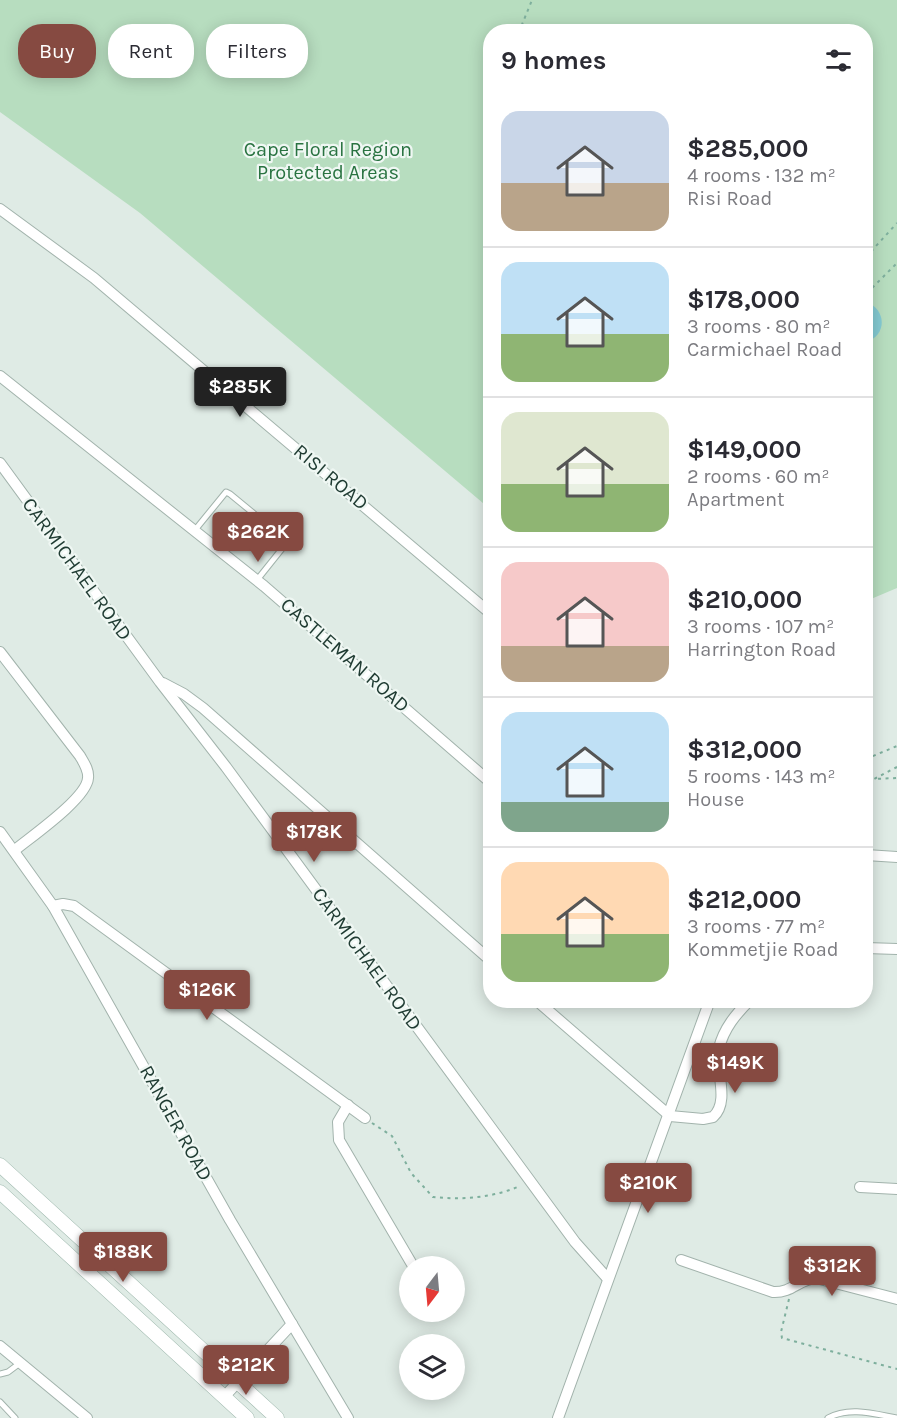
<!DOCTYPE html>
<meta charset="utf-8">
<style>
:root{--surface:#fff;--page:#f2f2f3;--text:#2b2b33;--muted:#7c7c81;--line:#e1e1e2;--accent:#864a41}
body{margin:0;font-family:Karla,sans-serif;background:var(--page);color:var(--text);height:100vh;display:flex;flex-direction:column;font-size:22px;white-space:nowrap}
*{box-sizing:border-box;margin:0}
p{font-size:20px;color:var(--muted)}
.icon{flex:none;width:33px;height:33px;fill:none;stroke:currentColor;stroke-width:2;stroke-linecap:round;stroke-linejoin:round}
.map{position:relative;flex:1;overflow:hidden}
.side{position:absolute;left:483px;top:24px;width:390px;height:984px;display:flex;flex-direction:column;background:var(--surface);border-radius:24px;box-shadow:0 3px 15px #0003}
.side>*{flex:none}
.hud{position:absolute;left:18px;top:24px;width:375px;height:54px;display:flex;gap:12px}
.needle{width:39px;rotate:196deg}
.fabs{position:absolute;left:399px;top:1256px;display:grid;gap:12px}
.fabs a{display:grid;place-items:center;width:66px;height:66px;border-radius:50%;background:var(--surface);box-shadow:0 3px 15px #0003;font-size:30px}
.price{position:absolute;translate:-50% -51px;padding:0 14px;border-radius:6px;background:var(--accent);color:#fff;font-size:20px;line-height:39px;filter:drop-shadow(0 2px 3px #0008)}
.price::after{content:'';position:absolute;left:50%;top:36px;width:18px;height:14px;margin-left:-9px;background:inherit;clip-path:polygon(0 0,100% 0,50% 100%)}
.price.selected{background:#222;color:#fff}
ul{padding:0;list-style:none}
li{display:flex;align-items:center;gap:18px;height:150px;padding:0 18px}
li+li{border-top:2px solid var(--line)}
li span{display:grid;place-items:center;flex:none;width:168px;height:120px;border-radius:18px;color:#555}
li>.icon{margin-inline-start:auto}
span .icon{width:72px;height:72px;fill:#fffc;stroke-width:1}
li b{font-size:26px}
h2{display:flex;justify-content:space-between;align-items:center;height:72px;padding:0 18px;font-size:26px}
.tag{padding:0 21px;border-radius:24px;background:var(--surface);box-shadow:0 3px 15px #0003;font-size:21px;line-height:54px}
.tag.selected{background:var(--accent);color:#fff}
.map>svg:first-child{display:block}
.green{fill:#b7ddbf}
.water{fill:#84cad2}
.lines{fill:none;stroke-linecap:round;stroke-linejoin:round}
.lane-casing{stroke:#a2b3ac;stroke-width:7}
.street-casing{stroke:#a2b3ac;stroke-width:12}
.secondary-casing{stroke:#9db7ac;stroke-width:15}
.path{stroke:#7eaf9d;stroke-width:2;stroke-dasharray:3 4.5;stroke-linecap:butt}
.lane{stroke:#fff;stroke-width:5}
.street{stroke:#fff;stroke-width:10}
.secondary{stroke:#fff;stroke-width:14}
.labels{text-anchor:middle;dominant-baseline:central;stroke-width:4.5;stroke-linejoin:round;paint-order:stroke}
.park-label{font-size:20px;fill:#297341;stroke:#eff7f3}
.street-label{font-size:20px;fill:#1f3b32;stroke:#eff7f3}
</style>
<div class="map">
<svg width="897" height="1418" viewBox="0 0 897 1418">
<rect width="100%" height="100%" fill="#dfebe5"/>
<path class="green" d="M 0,0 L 897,0 L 897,588 L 871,599 L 866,614 L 866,32 L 490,32 L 490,509 L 140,213 L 0,112 Z"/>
<path class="water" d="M 866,302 C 887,309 887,336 866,342 Z"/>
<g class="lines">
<g class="lane-casing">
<g id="lane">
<path d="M 195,530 L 226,492 L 230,494 L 286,540 L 285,545 L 257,580"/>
<path d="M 0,1374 L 8,1372 L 20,1363"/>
<path d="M 0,1402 L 15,1418"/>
<path d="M 828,1418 C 849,1406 875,1414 897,1418"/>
</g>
</g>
<g class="street-casing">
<g id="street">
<path d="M 0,209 L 94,278 L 490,613"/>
<path d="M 0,376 L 264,586 L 490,782"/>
<path d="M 0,463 L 160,682 L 226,767 L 575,1242 L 608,1279"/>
<path d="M 0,652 L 80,756 C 84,763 89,770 88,778 C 87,798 32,836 15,850"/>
<path d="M 163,683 L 184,694 L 203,708 L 490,960"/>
<path d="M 0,832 L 53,906 L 230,1220 L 348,1418"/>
<path d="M 866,855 L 897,857"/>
<path d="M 53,906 L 63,904 L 74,906 L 365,1118"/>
<path d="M 866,948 L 897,949"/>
<path d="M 536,1000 L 670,1116 L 703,1119 L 713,1117 C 731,1101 714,1068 719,1048 C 724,1028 736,1014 750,1000"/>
<path d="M 348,1105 L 338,1122 L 339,1140 L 413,1266"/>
<path d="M 860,1187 L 897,1189"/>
<path d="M 681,1260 L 773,1292 C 792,1293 799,1279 816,1278 L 897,1299"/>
<path d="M 0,1346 L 87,1418"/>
<path d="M 224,1397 L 292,1324"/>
<path d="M 558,1418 L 710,1000"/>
</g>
</g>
<g class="secondary-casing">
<g id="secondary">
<path d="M 0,1165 L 277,1418"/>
<path d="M 0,1192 L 247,1418"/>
</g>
</g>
<g class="path">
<path d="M 524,32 L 521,27 L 532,0"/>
<path d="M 866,257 L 897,223"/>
<path d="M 866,292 L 872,288 L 897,263"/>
<path d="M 866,759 L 897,746"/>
<path d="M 897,767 L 874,779 L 897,778"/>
<path d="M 372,1123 L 392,1136 L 411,1173 L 433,1197 C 462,1200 492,1198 520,1186"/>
<path d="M 789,1299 L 781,1332 L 782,1338 L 897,1369"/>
</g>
<use href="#lane" class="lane"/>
<use href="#street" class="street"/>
<use href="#secondary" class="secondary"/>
</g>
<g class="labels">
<g class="park-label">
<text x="328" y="149">Cape Floral Region<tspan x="328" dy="23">Protected Areas</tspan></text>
</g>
<g class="street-label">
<text transform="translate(331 477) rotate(40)">RISI ROAD</text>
<text transform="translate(77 569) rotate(54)">CARMICHAEL ROAD</text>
<text transform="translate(345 655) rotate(41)">CASTLEMAN ROAD</text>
<text transform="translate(367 959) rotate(54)">CARMICHAEL ROAD</text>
<text transform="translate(176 1123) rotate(61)">RANGER ROAD</text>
</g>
</g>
</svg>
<div class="fabs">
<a><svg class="needle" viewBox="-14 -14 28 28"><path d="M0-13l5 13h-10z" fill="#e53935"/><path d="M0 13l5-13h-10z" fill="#7c7c81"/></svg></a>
<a><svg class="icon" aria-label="layers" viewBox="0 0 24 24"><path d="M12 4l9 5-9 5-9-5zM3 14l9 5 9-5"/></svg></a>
</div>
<b class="price selected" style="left:240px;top:418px">$285K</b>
<b class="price" style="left:258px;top:563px">$262K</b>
<b class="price" style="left:314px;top:863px">$178K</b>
<b class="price" style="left:207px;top:1021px">$126K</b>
<b class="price" style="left:735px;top:1094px">$149K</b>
<b class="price" style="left:648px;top:1214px">$210K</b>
<b class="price" style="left:123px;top:1283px">$188K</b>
<b class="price" style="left:832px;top:1297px">$312K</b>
<b class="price" style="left:246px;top:1396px">$212K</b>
<div class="hud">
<a class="tag selected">Buy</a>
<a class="tag">Rent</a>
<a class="tag">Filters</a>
</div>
<section class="side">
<h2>9 homes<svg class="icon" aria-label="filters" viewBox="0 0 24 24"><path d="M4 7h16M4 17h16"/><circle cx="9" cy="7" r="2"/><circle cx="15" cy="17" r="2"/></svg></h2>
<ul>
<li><span style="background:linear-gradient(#c9d6e8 60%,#b9a48a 0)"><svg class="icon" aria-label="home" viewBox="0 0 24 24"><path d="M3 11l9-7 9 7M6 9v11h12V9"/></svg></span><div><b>$285,000</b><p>4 rooms · 132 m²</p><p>Risi Road</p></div></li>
<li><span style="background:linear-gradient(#bfe0f5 60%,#8fb573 0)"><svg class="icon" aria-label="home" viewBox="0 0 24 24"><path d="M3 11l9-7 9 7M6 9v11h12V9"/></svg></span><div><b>$178,000</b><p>3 rooms · 80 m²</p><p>Carmichael Road</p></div></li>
<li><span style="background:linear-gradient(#dfe7d0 60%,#8fb573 0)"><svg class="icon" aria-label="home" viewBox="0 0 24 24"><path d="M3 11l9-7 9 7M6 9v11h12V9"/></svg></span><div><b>$149,000</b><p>2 rooms · 60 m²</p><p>Apartment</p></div></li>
<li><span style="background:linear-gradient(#f6c9c9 70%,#b9a48a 0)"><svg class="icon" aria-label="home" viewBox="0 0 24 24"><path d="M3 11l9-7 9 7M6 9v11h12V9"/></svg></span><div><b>$210,000</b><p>3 rooms · 107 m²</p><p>Harrington Road</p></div></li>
<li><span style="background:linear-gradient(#bfe0f5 75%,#7fa58c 0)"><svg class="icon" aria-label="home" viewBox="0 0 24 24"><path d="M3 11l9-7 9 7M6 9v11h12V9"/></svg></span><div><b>$312,000</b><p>5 rooms · 143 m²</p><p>House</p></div></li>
<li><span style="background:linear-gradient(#ffd9b3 60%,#8fb573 0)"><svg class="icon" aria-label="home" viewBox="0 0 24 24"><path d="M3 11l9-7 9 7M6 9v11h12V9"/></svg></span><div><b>$212,000</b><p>3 rooms · 77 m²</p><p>Kommetjie Road</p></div></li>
</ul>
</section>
</div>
